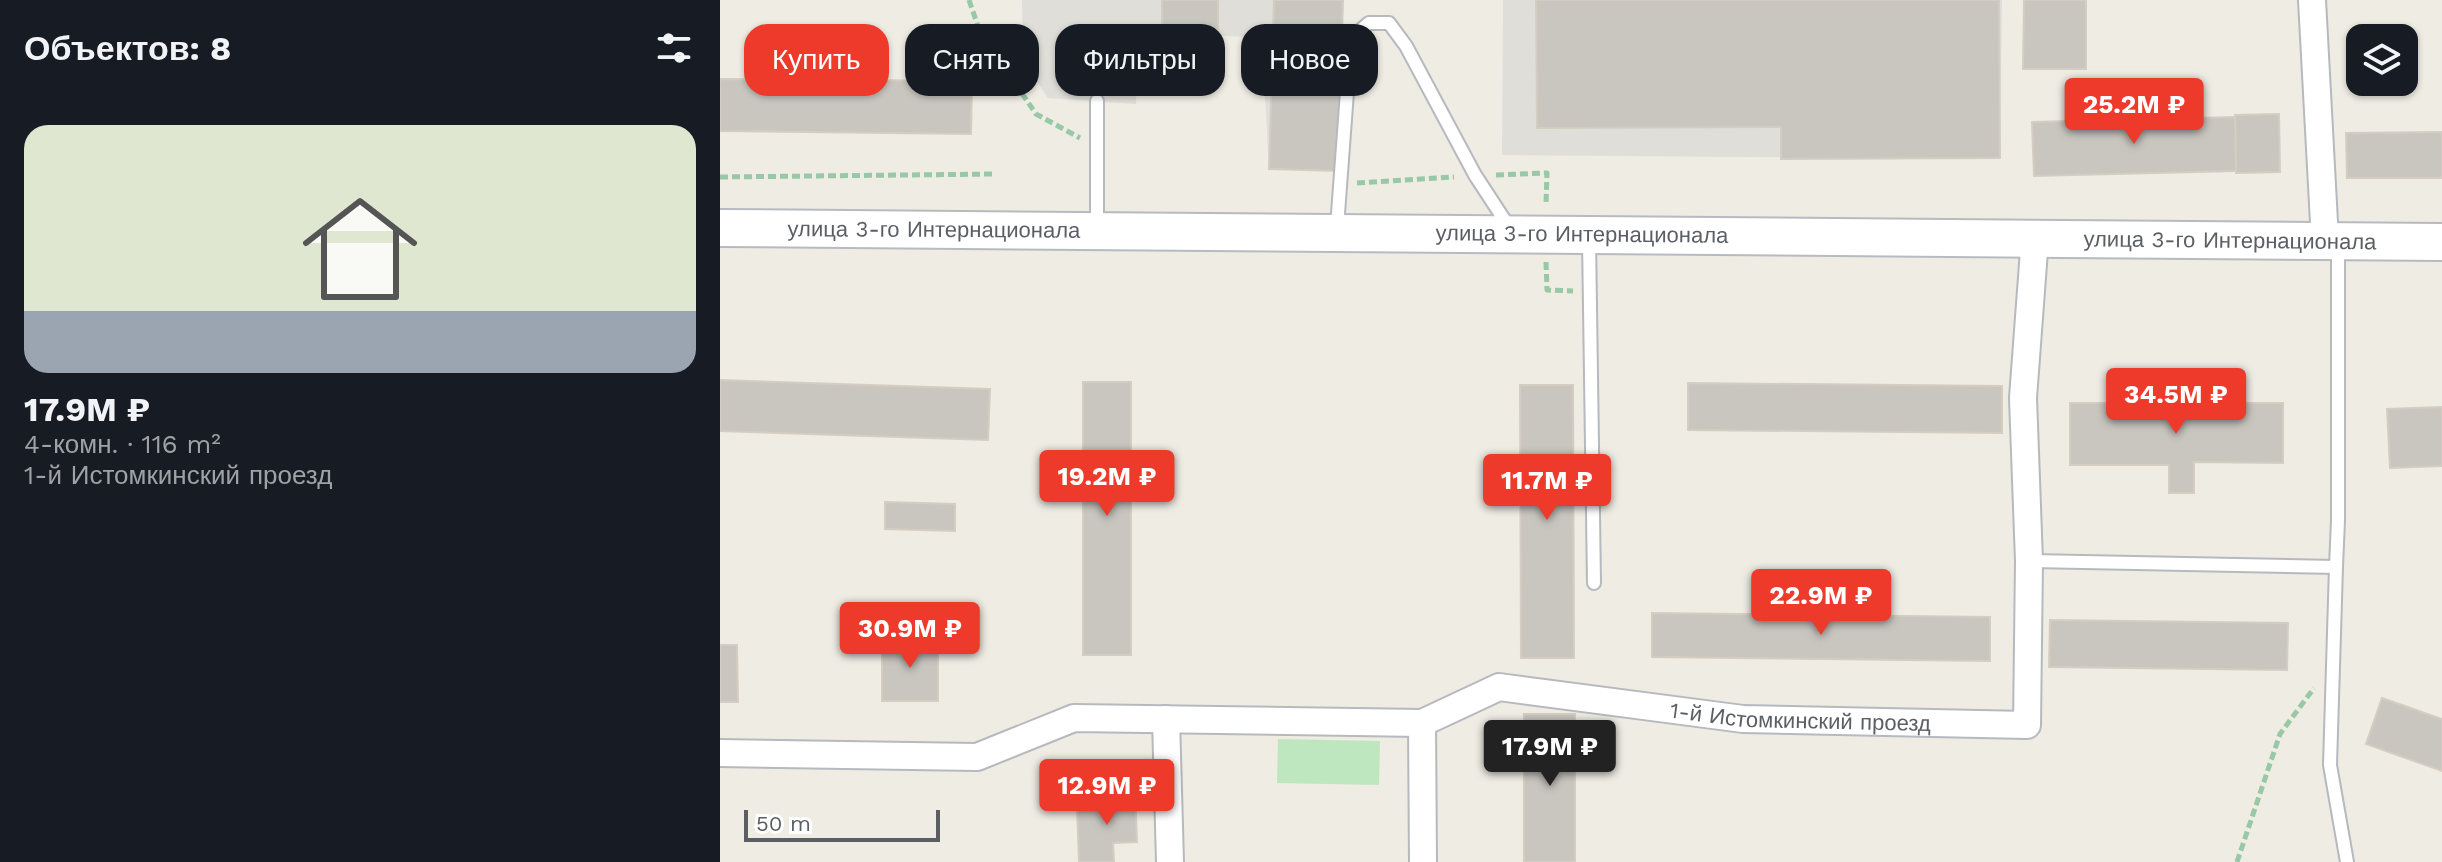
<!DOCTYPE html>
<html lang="ru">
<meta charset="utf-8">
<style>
:root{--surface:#171b24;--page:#20242c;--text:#f1f3f6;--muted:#9ea1a6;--line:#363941;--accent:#ee3a2a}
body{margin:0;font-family:"Work Sans",sans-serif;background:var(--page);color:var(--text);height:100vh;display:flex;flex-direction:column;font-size:30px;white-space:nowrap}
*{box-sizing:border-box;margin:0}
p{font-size:26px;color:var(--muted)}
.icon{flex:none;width:44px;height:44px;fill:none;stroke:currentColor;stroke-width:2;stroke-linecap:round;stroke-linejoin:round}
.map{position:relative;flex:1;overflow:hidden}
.side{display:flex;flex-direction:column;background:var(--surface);width:720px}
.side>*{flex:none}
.top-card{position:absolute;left:24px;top:24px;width:760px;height:72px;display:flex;gap:16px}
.fabs{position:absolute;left:1626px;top:24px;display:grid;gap:16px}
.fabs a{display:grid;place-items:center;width:72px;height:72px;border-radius:16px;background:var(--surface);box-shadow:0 2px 6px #0004;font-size:40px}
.scale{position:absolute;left:24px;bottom:20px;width:196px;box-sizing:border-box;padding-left:8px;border:4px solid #5b5f64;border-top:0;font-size:22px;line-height:28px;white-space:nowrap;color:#5b5f64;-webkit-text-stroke:6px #fff;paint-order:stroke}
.price{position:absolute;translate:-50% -68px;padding:0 18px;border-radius:8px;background:var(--accent);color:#fff;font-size:26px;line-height:52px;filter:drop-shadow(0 2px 4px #0008)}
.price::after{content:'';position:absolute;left:50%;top:48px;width:24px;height:18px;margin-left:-12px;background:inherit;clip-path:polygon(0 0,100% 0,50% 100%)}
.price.on{background:#222;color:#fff}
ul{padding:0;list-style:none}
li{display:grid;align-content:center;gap:16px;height:424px;padding:0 24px}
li+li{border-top:2px solid var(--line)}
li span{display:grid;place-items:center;height:248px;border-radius:24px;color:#555}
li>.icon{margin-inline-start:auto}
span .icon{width:144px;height:144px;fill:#fffc;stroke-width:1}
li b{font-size:34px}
h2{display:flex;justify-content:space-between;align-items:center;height:96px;padding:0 24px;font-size:34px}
.pill{padding:0 28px;border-radius:24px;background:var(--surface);box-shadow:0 2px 6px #0004;font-size:28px;line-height:72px}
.pill.on{background:var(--accent);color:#fff}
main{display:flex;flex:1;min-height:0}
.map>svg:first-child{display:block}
.industrial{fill:#dfded8}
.green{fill:#bfe7bf}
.building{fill:#c9c6c0;stroke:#d3cec1;stroke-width:2}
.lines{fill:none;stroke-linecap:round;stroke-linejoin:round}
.service-casing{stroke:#b6b9be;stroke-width:16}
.minor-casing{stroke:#b6b9be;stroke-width:30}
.secondary-casing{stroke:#b7bac0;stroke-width:40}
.path{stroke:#98c8a5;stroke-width:5;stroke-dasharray:8 4;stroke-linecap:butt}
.service{stroke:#fff;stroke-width:12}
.minor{stroke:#fff;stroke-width:26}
.secondary{stroke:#fff;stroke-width:36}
.labels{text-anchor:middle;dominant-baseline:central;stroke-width:8;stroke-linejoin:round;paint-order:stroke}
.street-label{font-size:22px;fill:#5b5f64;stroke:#fff}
</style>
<main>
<section class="side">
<h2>Объектов: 8<svg class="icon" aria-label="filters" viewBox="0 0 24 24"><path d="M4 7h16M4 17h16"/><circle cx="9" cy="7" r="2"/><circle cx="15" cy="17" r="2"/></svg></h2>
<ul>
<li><span style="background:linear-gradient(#dfe7d0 75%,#9aa5b1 0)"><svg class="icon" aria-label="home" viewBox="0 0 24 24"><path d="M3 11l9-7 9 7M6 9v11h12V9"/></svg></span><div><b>17.9M ₽</b><p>4-комн. · 116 m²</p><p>1-й Истомкинский проезд</p></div></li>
</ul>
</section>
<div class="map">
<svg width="1722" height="862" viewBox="0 0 1722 862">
<rect width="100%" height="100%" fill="#eeece3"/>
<g class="industrial">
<path d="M 302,0 L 623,0 L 618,171 L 549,169 L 542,38 L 418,31 L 416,104 L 328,98 L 303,61 Z"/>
<path d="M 783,0 L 1282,0 L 1280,159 L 782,155 Z"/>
</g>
<path class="green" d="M 558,739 L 660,741 L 659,785 L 557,783 Z"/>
<g class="building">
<rect x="442" y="0" width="56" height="29"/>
<path d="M 554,0 L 623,0 L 618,171 L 549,169 Z"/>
<path d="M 816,0 L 1279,0 L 1280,158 L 1061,159 L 1061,127 L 817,128 Z"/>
<path d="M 1304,0 L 1366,0 L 1366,69 L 1303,69 Z"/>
<path d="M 0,79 L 252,81 L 251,134 L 0,131 Z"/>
<path d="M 1559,114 L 1560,172 L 1516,173 L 1515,115 Z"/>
<path d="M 1515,117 L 1516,171 L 1314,176 L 1312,122 Z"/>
<path d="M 1722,132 L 1722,178 L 1627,178 L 1626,133 Z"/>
<path d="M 0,380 L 270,389 L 268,440 L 0,431 Z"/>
<rect x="363" y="382" width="48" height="273"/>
<path d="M 968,383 L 1282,386 L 1282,433 L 968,430 Z"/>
<path d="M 800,385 L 853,385 L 854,658 L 801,658 Z"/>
<path d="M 1350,403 L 1563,403 L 1563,463 L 1474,462 L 1474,493 L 1449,493 L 1449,465 L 1350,465 Z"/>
<path d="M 1722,407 L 1722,466 L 1670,468 L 1667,409 Z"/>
<path d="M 165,502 L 235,504 L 235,531 L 165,529 Z"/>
<path d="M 932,613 L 1270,617 L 1270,661 L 932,657 Z"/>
<path d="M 1330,620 L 1568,623 L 1567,670 L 1329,667 Z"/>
<rect x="162" y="640" width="56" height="61"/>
<path d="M 0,645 L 17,645 L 18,702 L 0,702 Z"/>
<path d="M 1662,698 L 1722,719 L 1722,771 L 1646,744 Z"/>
<rect x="804" y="714" width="51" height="148"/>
<path d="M 390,790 L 415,790 L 417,842 L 393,843 L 394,862 L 359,862 L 357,807 L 391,805 Z"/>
</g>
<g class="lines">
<g class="service-casing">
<g id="service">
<path d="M 377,226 L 377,101"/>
<path d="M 617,227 L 631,38 L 649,23 L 669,23 L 686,46 L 755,175 L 789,227"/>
<path d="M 869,238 L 874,583"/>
<path d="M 1309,561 L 1616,567 L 1618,520 L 1618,245"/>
<path d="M 1616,567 L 1610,765 L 1627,862"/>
</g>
</g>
<g class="minor-casing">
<g id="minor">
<path d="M 1592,0 L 1605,241"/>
<path d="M 446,719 L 450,862"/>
<path d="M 702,723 L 703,862"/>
<path id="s1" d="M 0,753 L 257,757 L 354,718 L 702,723 L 779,687 L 1023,719 L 1307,725 L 1309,561 L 1303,398 L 1315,237"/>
</g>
</g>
<g class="secondary-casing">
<g id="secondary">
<path id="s2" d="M 0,228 C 574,230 1148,236 1722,242"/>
</g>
</g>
<g class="path">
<path d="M 249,0 L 260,32 L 316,114 L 360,138"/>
<path d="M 776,175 L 827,173 L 826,204"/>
<path d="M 0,177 L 275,174"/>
<path d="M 637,183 L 734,177"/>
<path d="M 826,262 L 827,290 L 853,291"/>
<path d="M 1517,862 L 1560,734 L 1594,688"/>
</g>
<use href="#service" class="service"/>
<use href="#minor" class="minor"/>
<use href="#secondary" class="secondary"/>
</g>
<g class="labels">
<g class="street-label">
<text stroke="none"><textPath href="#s2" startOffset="214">улица 3-го Интернационала</textPath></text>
<text stroke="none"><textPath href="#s2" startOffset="862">улица 3-го Интернационала</textPath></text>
<text stroke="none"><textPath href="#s2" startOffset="1510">улица 3-го Интернационала</textPath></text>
<text stroke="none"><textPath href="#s1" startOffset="1098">1-й Истомкинский проезд</textPath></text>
</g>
</g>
</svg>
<div class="fabs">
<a><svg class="icon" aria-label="layers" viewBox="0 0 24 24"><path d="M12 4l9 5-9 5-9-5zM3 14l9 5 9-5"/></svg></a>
</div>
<div class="scale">50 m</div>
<b class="price" style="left:1414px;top:146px">25.2M ₽</b>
<b class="price" style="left:1456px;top:436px">34.5M ₽</b>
<b class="price" style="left:387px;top:518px">19.2M ₽</b>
<b class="price" style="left:827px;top:522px">11.7M ₽</b>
<b class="price" style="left:1101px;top:637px">22.9M ₽</b>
<b class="price" style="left:190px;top:670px">30.9M ₽</b>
<b class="price on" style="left:830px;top:788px">17.9M ₽</b>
<b class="price" style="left:387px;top:827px">12.9M ₽</b>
<div class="top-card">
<a class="pill on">Купить</a>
<a class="pill">Снять</a>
<a class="pill">Фильтры</a>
<a class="pill">Новое</a>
</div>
</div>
</main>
